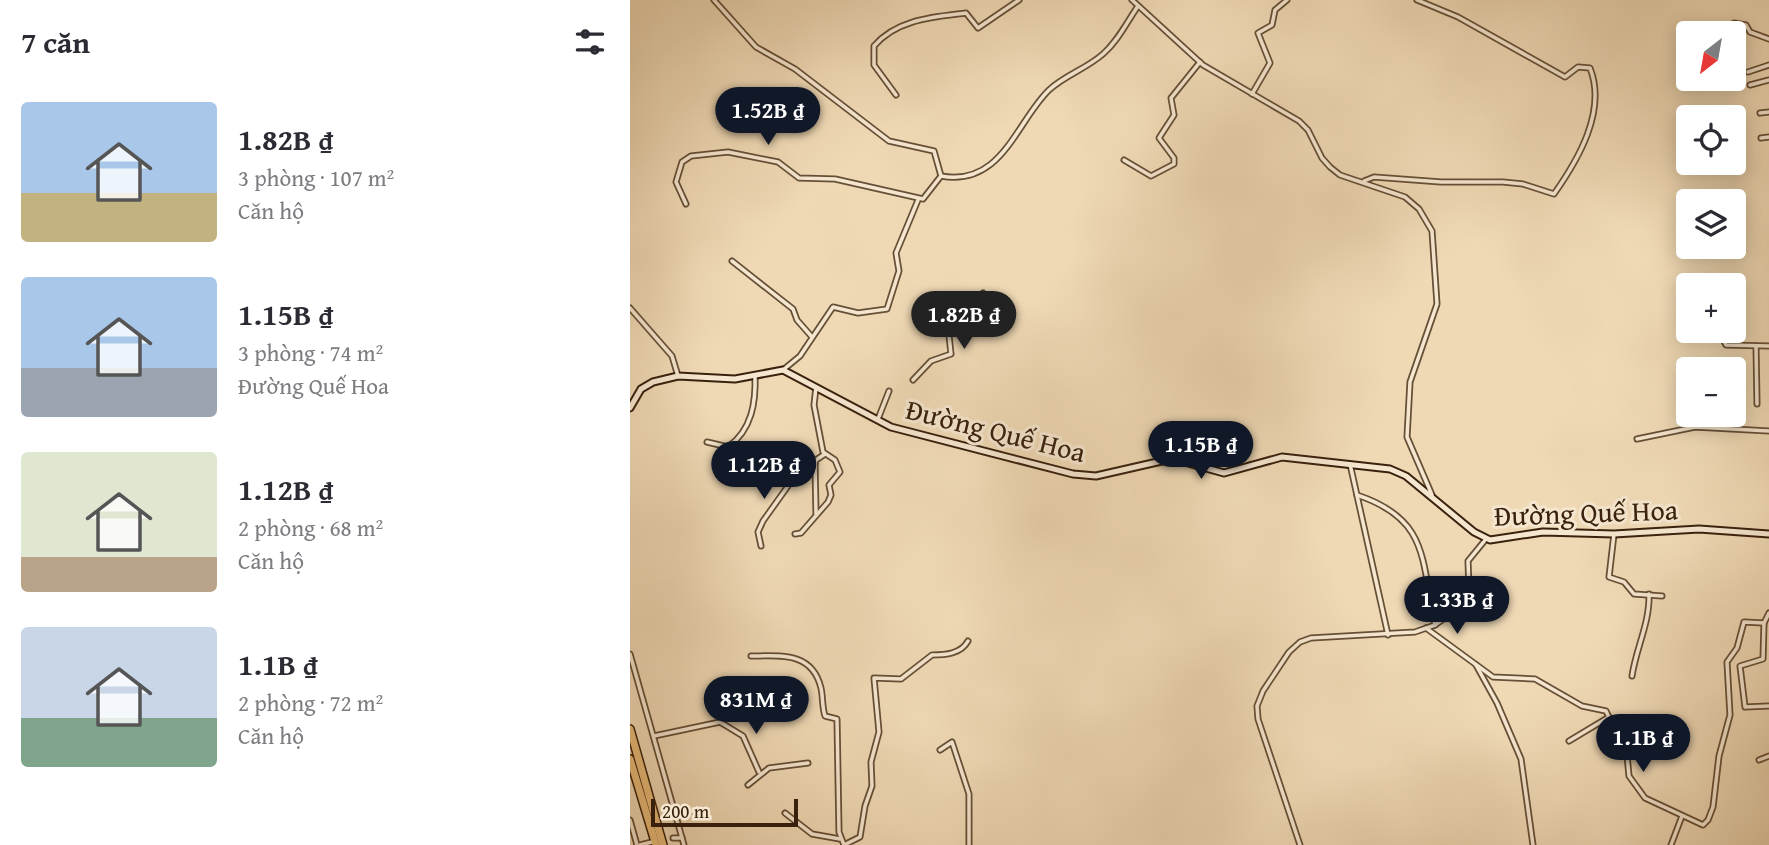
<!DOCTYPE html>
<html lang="vi">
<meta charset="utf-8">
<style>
:root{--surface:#fff;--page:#f7f7f7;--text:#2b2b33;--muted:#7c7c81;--accent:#111827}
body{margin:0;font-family:"Gentium Book Plus",serif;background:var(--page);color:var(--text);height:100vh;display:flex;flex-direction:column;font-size:26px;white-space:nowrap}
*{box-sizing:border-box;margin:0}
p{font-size:23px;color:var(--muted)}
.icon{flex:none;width:38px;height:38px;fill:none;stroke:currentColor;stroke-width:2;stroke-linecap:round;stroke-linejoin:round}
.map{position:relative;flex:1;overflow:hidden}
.drawer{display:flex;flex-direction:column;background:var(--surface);width:630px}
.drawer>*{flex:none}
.needle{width:46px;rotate:211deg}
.controls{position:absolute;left:1046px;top:21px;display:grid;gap:14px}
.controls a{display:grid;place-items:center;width:70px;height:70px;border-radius:7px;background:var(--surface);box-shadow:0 4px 18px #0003;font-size:35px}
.scale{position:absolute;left:21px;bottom:18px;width:147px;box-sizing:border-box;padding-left:7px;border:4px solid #39210d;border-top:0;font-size:19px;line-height:24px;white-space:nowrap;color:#39210d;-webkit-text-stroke:5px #f5e6cf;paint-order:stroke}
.price{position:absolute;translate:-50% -60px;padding:0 16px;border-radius:24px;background:var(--accent);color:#fff;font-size:23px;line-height:46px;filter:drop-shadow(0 2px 4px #0008)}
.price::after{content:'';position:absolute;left:50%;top:42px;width:21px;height:16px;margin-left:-10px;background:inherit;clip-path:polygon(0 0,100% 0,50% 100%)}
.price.active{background:#222;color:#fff}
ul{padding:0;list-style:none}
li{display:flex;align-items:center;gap:21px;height:175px;padding:0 21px}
li span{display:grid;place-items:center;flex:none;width:196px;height:140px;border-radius:7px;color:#555}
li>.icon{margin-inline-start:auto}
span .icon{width:84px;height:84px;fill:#fffc;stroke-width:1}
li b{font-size:30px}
h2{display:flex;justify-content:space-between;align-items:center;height:84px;padding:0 21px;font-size:30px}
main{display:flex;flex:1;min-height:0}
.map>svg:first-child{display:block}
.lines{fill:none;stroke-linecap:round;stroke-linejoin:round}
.street-casing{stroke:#664f37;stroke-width:7}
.secondary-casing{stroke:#39210d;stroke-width:9}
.highway-casing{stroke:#39210d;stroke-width:10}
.street{stroke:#f5e6cf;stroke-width:3.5}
.secondary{stroke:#f5e6cf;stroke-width:5}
.highway{stroke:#e8bc7a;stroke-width:7}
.labels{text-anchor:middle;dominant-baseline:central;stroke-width:6;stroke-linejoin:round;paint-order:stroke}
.street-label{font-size:28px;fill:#39210d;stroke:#f5e6cf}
</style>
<main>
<section class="drawer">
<h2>7 căn<svg class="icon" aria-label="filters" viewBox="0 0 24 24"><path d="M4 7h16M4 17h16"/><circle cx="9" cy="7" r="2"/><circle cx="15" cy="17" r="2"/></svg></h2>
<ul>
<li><span style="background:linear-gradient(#a9c7e8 65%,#c2b280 0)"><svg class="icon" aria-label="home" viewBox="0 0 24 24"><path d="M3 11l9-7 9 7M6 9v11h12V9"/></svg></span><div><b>1.82B ₫</b><p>3 phòng · 107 m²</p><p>Căn hộ</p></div></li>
<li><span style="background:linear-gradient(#a9c7e8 65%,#9aa5b1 0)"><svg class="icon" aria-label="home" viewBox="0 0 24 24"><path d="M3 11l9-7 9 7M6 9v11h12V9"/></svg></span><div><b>1.15B ₫</b><p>3 phòng · 74 m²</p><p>Đường Quế Hoa</p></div></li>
<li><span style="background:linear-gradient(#dfe7d0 75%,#b9a48a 0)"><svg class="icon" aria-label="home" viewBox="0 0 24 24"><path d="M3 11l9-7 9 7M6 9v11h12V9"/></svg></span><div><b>1.12B ₫</b><p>2 phòng · 68 m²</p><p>Căn hộ</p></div></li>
<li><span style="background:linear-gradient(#c9d6e8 65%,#7fa58c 0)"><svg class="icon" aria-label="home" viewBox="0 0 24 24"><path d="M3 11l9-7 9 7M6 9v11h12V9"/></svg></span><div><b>1.1B ₫</b><p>2 phòng · 72 m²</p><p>Căn hộ</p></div></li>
</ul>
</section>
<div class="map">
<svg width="1139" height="845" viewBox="0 0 1139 845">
<rect width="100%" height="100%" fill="#efd9b5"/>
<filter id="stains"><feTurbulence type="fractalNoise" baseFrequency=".00286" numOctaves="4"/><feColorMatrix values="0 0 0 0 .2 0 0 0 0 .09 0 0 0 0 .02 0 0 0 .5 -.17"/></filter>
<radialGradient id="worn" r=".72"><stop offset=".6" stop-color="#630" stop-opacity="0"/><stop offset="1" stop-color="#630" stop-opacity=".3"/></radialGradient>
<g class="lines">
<g class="street-casing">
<g id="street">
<path d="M 84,0 L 126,47 L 165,69 L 259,141 L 304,151 L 311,176"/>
<path d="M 502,0 L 573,65 L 669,121 L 678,130 L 692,158 L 700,167 L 710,175 L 775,197 L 789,209 L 802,231 L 807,304 L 780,382 L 777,437 L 802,495"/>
<path d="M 1089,31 L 1104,23 L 1116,25 L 1120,32 L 1139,39"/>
<path d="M 1118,72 L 1139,65"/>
<path d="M 1120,85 L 1139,80"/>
<path d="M 622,94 L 640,63 L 628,33 L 642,25 L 645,10 L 657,0"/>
<path d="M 266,95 L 244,65 L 244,46 C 267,19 304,17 336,13 L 348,28 L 389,0"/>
<path d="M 1130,113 L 1139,112"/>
<path d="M 1131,138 L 1139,137"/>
<path d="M 494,160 L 521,176 L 544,164 L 544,158 L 529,138 L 544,115 L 541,98 L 570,62"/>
<path d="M 734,181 L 744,177 L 811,182 L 873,182 L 893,184 L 924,194 C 948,160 977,111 960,68 L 948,67 L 935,77 L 828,17 L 787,0"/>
<path d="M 56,204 L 46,182 L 52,162 L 61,156 L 98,152 L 148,162 L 169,178 L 205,179 L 293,199 L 311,176 C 372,187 386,122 419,90 C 435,75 456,69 473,54 C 488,41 497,22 508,6"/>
<path d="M 102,261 L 163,309 L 167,320 L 182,337"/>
<path d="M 0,308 L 42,356 L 48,376"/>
<path d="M 1065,336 L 1091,336 L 1096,345 L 1139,346"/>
<path d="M 1126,346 L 1127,404"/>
<path d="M 153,370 L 170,356 L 203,307 L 228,313 L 257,309 L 269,271 L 266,253 L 288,200"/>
<path d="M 283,380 L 301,361 L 321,354 L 318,326 L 324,317 L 353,293"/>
<path d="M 248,419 L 259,391"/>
<path d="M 1007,439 L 1065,427 L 1139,431"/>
<path d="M 77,442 L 98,447 C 122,430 126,402 125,375"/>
<path d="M 720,464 L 758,635"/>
<path d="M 165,475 L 185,464"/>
<path d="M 727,495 C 799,519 791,559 805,625"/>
<path d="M 186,514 L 185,464 L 186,460 L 195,454"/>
<path d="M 165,534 L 171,533 L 198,502 L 201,495 L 199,485 L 210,472 L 205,460 L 193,452 L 184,405 L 186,387"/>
<path d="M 984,534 L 979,577 L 994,582 L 1004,594 L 1032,596"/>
<path d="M 131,546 L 128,532 L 133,521 L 173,465"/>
<path d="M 1139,613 L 1134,623 L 1133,659 L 1110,666 L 1115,707 L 1139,706"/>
<path d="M 796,628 L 863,677 L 905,679 L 952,706 L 976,711 L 997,755 L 999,776 L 1015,798 L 1073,825 L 1078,820 L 1083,807 L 1089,756 L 1100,715 L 1097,662 L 1107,648 L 1114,622 L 1134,623"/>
<path d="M 0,654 L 54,845"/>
<path d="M 121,656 C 150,656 182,651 191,688 C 193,697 192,707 195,716 L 207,719 L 209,832 L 214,845"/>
<path d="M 846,665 L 867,703 L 891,759 L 903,845"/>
<path d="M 1002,676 C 1006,648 1020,623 1019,594"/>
<path d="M 24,736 L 90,722 L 113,736 L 129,772"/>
<path d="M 939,741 L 979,717"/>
<path d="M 310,750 L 322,742 L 339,794 L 339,845"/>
<path d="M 1129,760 L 1139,756"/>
<path d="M 118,785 L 139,768 L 178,763"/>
<path d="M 155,813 L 182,834 L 210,839"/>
<path d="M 0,820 L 7,845"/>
<path d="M 43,838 L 52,838"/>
<path d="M 10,845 L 22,842"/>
<path d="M 214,845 L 230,837 L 235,806 L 242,786 L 241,762 L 249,732 L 244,678 L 271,679 L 302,655 C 315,655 331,654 338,641"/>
<path d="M 670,845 L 628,719 L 627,706 L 633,691 L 659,652 L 670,642 L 681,638 L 785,632 L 805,625 L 828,609 L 839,588 L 838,561 L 856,539"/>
<path d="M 1041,845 L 1052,816"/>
</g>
</g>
<g class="secondary-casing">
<path id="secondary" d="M 0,408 L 11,389 L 23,382 L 48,376 L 105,379 L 153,370 L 261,427 L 443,474 L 466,476 L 536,460 L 547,460 L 594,473 L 652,457 L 760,469 L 776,476 L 844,532 L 860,540 L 913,532 L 984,534 L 1069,529 L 1139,534"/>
</g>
<g class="highway-casing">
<g id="highway">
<path d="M 0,729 L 33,845"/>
<path d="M 0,759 L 26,845"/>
</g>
</g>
<use href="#street" class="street"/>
<use href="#secondary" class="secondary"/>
<use href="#highway" class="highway"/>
</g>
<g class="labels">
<g class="street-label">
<text transform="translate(366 430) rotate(14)">Đường Quế Hoa</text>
<text transform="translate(956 512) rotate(-2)">Đường Quế Hoa</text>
</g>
</g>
<rect width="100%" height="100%" filter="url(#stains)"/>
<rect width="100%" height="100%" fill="url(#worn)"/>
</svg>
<div class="controls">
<a><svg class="needle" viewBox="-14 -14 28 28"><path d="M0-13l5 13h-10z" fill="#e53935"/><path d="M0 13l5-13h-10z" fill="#7c7c81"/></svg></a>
<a><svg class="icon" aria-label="locate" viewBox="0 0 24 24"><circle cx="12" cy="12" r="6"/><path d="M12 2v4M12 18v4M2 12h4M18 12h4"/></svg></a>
<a><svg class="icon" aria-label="layers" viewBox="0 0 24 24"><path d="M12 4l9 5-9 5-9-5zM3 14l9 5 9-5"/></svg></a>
<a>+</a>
<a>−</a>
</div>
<div class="scale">200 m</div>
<b class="price" style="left:138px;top:147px">1.52B ₫</b>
<b class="price active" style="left:334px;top:351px">1.82B ₫</b>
<b class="price" style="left:571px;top:481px">1.15B ₫</b>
<b class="price" style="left:134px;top:501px">1.12B ₫</b>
<b class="price" style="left:827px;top:636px">1.33B ₫</b>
<b class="price" style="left:126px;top:736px">831M ₫</b>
<b class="price" style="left:1013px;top:774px">1.1B ₫</b>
</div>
</main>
